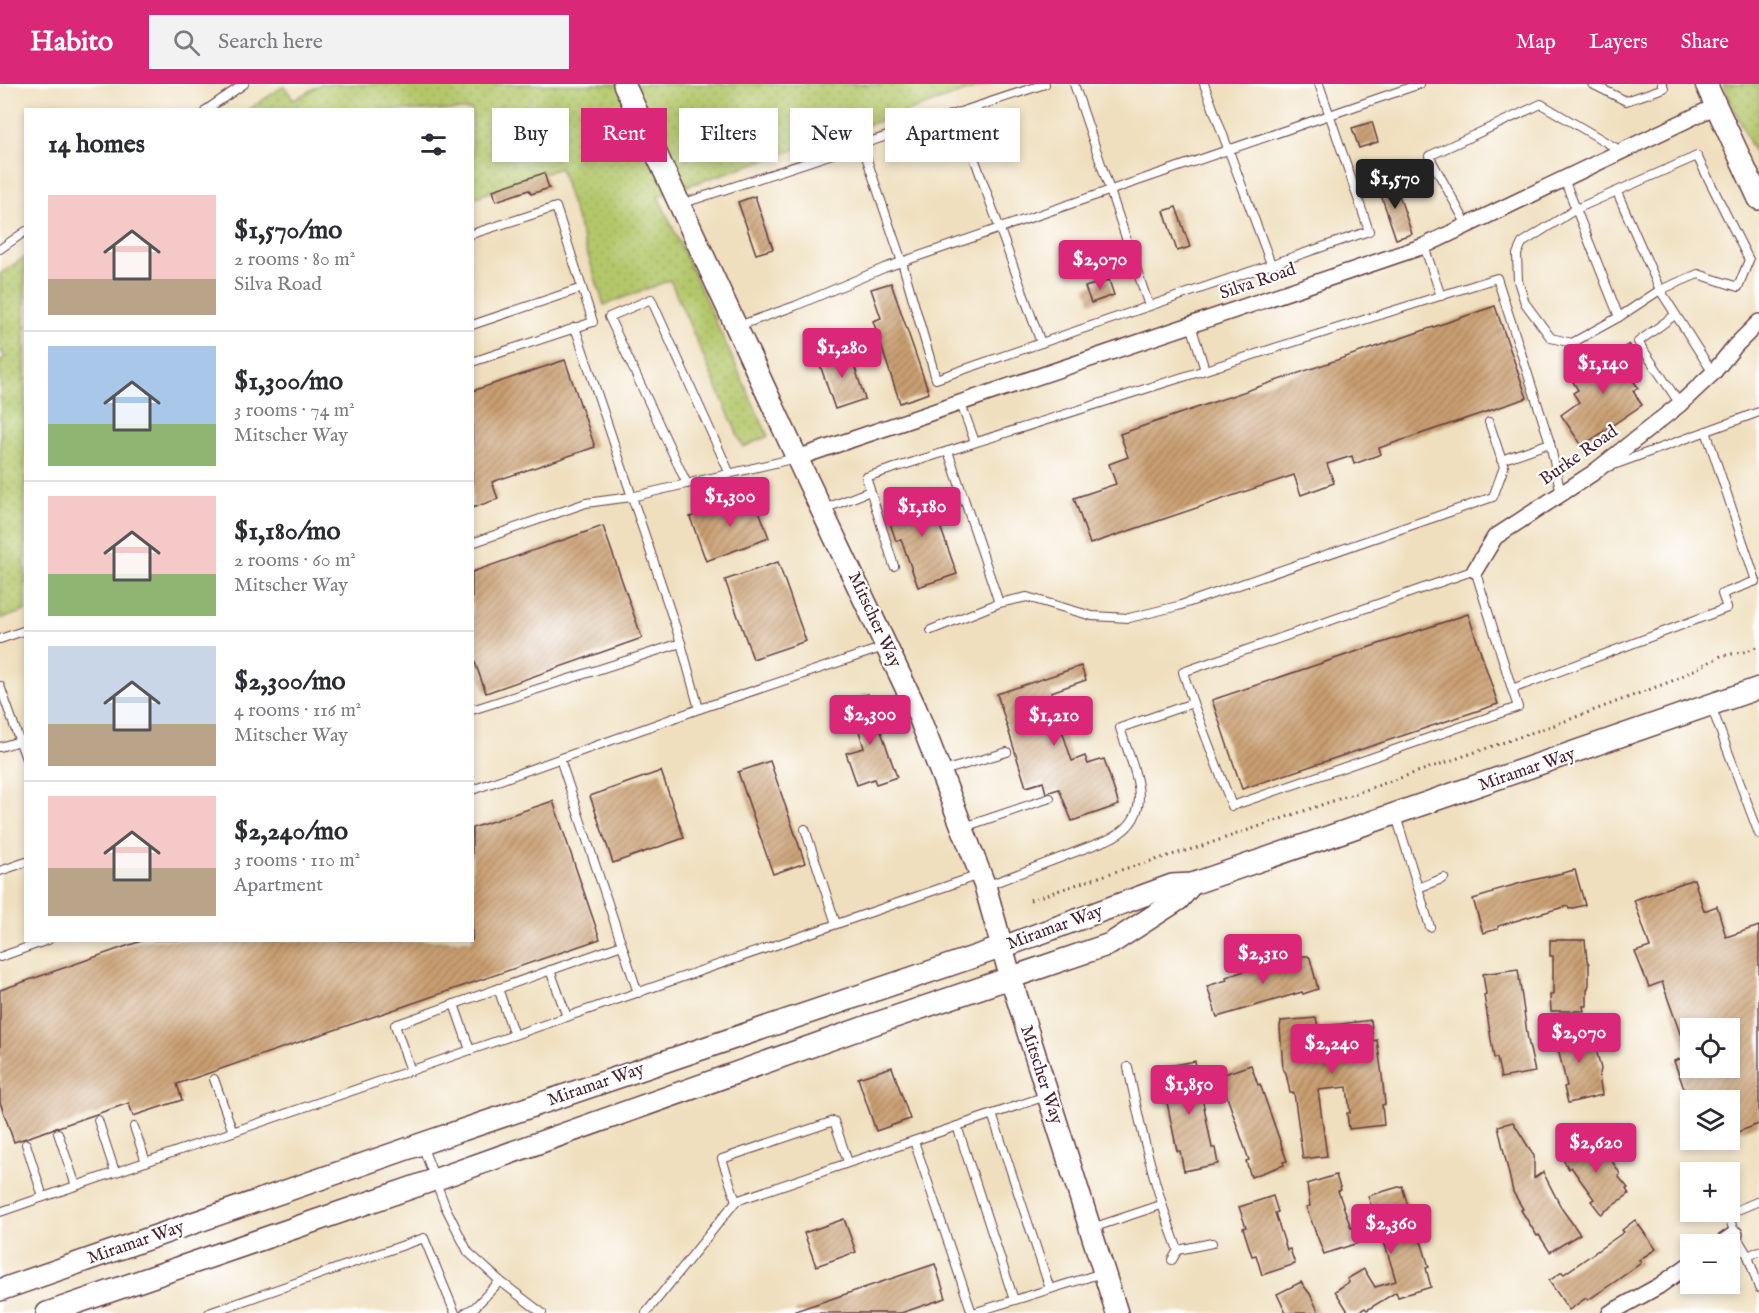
<!DOCTYPE html>
<meta charset="utf-8">
<style>
:root{--surface:#fff;--page:#f2f2f3;--text:#2b2b33;--muted:#7c7c81;--line:#e1e1e2;--accent:#db2777}
body{margin:0;font-family:"IM FELL English",serif;background:var(--page);color:var(--text);height:100vh;display:flex;flex-direction:column;font-size:22px;white-space:nowrap}
*{box-sizing:border-box;margin:0}
p{font-size:20px;color:var(--muted)}
.icon{flex:none;width:33px;height:33px;fill:none;stroke:currentColor;stroke-width:2;stroke-linecap:round;stroke-linejoin:round}
.map{position:relative;flex:1;overflow:hidden}
.sheet{position:absolute;left:24px;top:24px;width:450px;height:834px;display:flex;flex-direction:column;background:var(--surface);border-radius:0px;box-shadow:0 3px 9px #0003}
.sheet>*{flex:none}
.hud{position:absolute;left:492px;top:24px;width:570px;height:54px;display:flex;gap:12px}
.tools{position:absolute;left:1680px;top:934px;display:grid;gap:12px}
.tools a{display:grid;place-items:center;width:60px;height:60px;border-radius:0px;background:var(--surface);box-shadow:0 3px 9px #0003;font-size:30px}
.price{position:absolute;translate:-50% -51px;padding:0 14px;border-radius:6px;background:var(--accent);color:#fff;font-size:20px;line-height:39px;filter:drop-shadow(0 2px 3px #0008)}
.price::after{content:'';position:absolute;left:50%;top:36px;width:18px;height:14px;margin-left:-9px;background:inherit;clip-path:polygon(0 0,100% 0,50% 100%)}
.price.on{background:#222;color:#fff}
ul{padding:0;list-style:none}
li{display:flex;align-items:center;gap:18px;height:150px;padding:0 24px}
li+li{border-top:2px solid var(--line)}
li span{display:grid;place-items:center;flex:none;width:168px;height:120px;border-radius:0px;color:#555}
li>.icon{margin-inline-start:auto}
span .icon{width:72px;height:72px;fill:#fffc;stroke-width:1}
li b{font-size:26px}
h2{display:flex;justify-content:space-between;align-items:center;height:72px;padding:0 24px;font-size:26px}
.tag{padding:0 21px;border-radius:0px;background:var(--surface);box-shadow:0 3px 9px #0003;font-size:21px;line-height:54px}
.tag.on{background:var(--accent);color:#fff}
header{display:flex;align-items:center;gap:36px;box-sizing:border-box;height:84px;padding:0 30px;background:var(--accent);color:#fff}
header strong{font-size:28px}
nav{display:flex;gap:33px;margin-inline-start:auto;font-size:21px}
.search{width:420px;height:54px;background:var(--page);display:flex;align-items:center;gap:15px;box-sizing:border-box;padding:0 21px;border-radius:0px;color:var(--muted);font-size:22px}
.map>svg:first-child{display:block}
.grass{fill:url(#grass-dots);stroke:#7e734a;stroke-width:1.5}
.building{fill:url(#building-hatch);fill-rule:evenodd}
.lines{fill:none;stroke-linecap:round;stroke-linejoin:round}
.lane-casing{stroke:#633c41;stroke-width:10}
.street-casing{stroke:#633c41;stroke-width:18}
.secondary-casing{stroke:#633c41;stroke-width:24}
.path{stroke:#633c41;stroke-width:3;stroke-dasharray:1.5 4.5;stroke-linecap:butt}
.lane{stroke:#fff;stroke-width:8}
.street{stroke:#fff;stroke-width:15}
.secondary{stroke:#fff;stroke-width:21}
.labels{text-anchor:middle;dominant-baseline:central;stroke-width:4.5;stroke-linejoin:round;paint-order:stroke}
.street-label{font-size:18px;fill:#4a1f2b;stroke:#fff}
</style>
<header>
<strong>Habito</strong>
<div class="search"><svg class="icon" aria-label="search" viewBox="0 0 24 24"><circle cx="10" cy="10" r="6"/><path d="M15 15l6 6"/></svg>Search here</div>
<nav><a>Map</a><a>Layers</a><a>Share</a></nav>
</header>
<div class="map">
<svg width="1759" height="1229" viewBox="0 0 1759 1229">
<defs>
<pattern id="grass-dots" width="8" height="8" patternUnits="userSpaceOnUse" patternTransform="scale(1.5)"><rect width="8" height="8" fill="#b3c76a"/><path d="M2 2h.1M6 6h.1" fill="none" stroke="#9baa5c" stroke-width="1.8" stroke-linecap="round"/></pattern>
<pattern id="building-hatch" width="6" height="6" patternUnits="userSpaceOnUse" patternTransform="scale(1.5)"><rect width="6" height="6" fill="#c99f71"/><path d="M-1 1l2-2M0 6l6-6M5 7l2-2" fill="none" stroke="#a5815d"/></pattern>
</defs>
<rect width="100%" height="100%" fill="#fff"/>
<filter id="ink" filterUnits="userSpaceOnUse"><feTurbulence type="fractalNoise" baseFrequency=".0167" numOctaves="2"/><feDisplacementMap in="SourceGraphic" scale="12" xChannelSelector="R" yChannelSelector="G"/><feConvolveMatrix kernelMatrix="1 2 1 2 8 2 1 2 1" color-interpolation-filters="sRGB"/></filter>
<filter id="wash" filterUnits="userSpaceOnUse"><feTurbulence type="fractalNoise" baseFrequency=".008" numOctaves="4" result="noise"/><feDisplacementMap in="SourceGraphic" scale="24" xChannelSelector="R" yChannelSelector="G"/><feGaussianBlur stdDeviation="1.35" result="paint"/><feColorMatrix in="noise" values="0 0 0 0 0 0 0 0 0 0 0 0 0 0 0 0 0 1.4 0 .05"/><feComposite in="paint" operator="in"/></filter>
<g filter="url(#wash)">
<rect width="100%" height="100%" fill="#efdfbe"/>
<g class="grass">
<path d="M 321,0 L 988,0 L 658,112 L 768,352 L 743,363 L 670,196 L 604,221 L 560,84 L 473,114 L 472,26 L 248,26 L 284,2 L 294,16 Z"/>
<path d="M 1723,0 L 1759,0 L 1759,79 Z"/>
<path d="M 25,173 L 25,527 L 0,535 L 0,277 L 5,273 L 0,266 L 0,190 Z"/>
</g>
<g id="blocks">
<g class="building">
<path d="M 1372,38 L 1378,58 L 1359,64 L 1352,44 Z"/>
<path d="M 544,89 L 549,104 L 531,110 L 529,106 L 496,117 L 493,106 Z"/>
<path d="M 1394,96 L 1412,150 L 1396,155 L 1378,102 Z"/>
<path d="M 755,112 L 773,165 L 756,170 L 738,118 Z"/>
<path d="M 1176,123 L 1190,163 L 1177,167 L 1164,127 Z"/>
<path d="M 1109,196 L 1114,211 L 1091,219 L 1085,203 Z"/>
<path d="M 891,199 L 929,309 L 900,319 L 873,237 L 881,234 L 871,205 Z"/>
<path d="M 1495,222 L 1527,314 L 1379,364 L 1381,370 L 1354,380 L 1352,372 L 1327,380 L 1334,399 L 1301,411 L 1294,391 L 1090,460 L 1074,414 L 1116,400 L 1109,380 L 1128,373 L 1120,350 Z"/>
<path d="M 1629,260 L 1640,277 L 1627,286 L 1638,304 L 1633,307 L 1642,321 L 1582,362 L 1561,331 L 1579,318 L 1573,309 L 1578,306 L 1570,293 L 1607,269 L 1610,273 Z"/>
<path d="M 849,265 L 865,315 L 835,325 L 818,275 Z"/>
<path d="M 565,276 L 595,363 L 492,398 L 498,415 L 472,424 L 472,307 Z"/>
<path d="M 933,408 L 944,441 L 940,442 L 957,490 L 918,503 L 901,455 L 896,457 L 885,424 Z"/>
<path d="M 753,410 L 769,454 L 706,477 L 690,433 Z"/>
<path d="M 603,442 L 642,554 L 486,609 L 472,570 L 472,488 Z"/>
<path d="M 778,478 L 806,557 L 753,575 L 725,496 Z"/>
<path d="M 1468,530 L 1498,620 L 1242,705 L 1212,616 Z"/>
<path d="M 1081,582 L 1086,596 L 1051,608 L 1052,612 L 1051,613 L 1072,677 L 1085,672 L 1088,680 L 1104,675 L 1119,721 L 1072,737 L 1059,705 L 1046,709 L 1043,698 L 1026,703 L 997,610 Z"/>
<path d="M 868,610 L 897,693 L 876,700 L 874,695 L 857,701 L 846,669 L 864,664 L 850,616 Z"/>
<path d="M 770,677 L 805,779 L 773,790 L 738,688 Z"/>
<path d="M 661,687 L 684,754 L 613,779 L 590,712 Z"/>
<path d="M 553,717 L 600,855 L 177,1000 L 182,1016 L 133,1032 L 129,1019 L 14,1058 L 0,1018 L 0,906 L 144,856 L 472,856 L 472,744 Z"/>
<path d="M 1575,786 L 1585,821 L 1569,825 L 1568,822 L 1535,831 L 1498,842 L 1498,845 L 1483,849 L 1473,815 L 1493,809 L 1493,807 L 1521,799 Z"/>
<path d="M 1694,795 L 1704,827 L 1717,822 L 1726,853 L 1759,842 L 1759,1040 L 1730,1051 L 1730,1017 L 1703,1017 L 1700,1008 L 1687,1013 L 1674,977 L 1688,972 L 1662,898 L 1649,903 L 1635,868 L 1650,863 L 1634,816 ZM 1690,945 L 1730,945 L 1730,984 L 1690,984 Z"/>
<path d="M 1550,856 L 1585,856 L 1587,876 L 1589,880 L 1589,901 L 1587,906 L 1587,922 L 1583,922 L 1584,927 L 1551,927 L 1550,911 L 1553,911 L 1553,872 L 1550,872 Z"/>
<path d="M 1304,872 L 1308,872 L 1310,874 L 1318,905 L 1303,910 L 1302,908 L 1217,933 L 1207,902 L 1227,896 L 1226,893 L 1266,880 Z"/>
<path d="M 1518,885 L 1528,956 L 1535,988 L 1501,994 L 1497,974 L 1494,974 L 1484,911 L 1486,910 L 1483,890 Z"/>
<path d="M 1316,934 L 1318,943 L 1371,936 L 1373,957 L 1377,956 L 1382,991 L 1385,1020 L 1382,1021 L 1384,1041 L 1349,1045 L 1347,1029 L 1350,1029 L 1347,1003 L 1318,1006 L 1327,1072 L 1303,1075 L 1294,1009 L 1290,1009 L 1286,989 L 1283,985 L 1280,943 L 1281,937 Z"/>
<path d="M 1588,942 L 1592,962 L 1596,965 L 1601,985 L 1600,990 L 1599,991 L 1602,1011 L 1568,1019 L 1564,1003 L 1567,1002 L 1558,965 L 1556,966 L 1552,950 Z"/>
<path d="M 1195,977 L 1212,1064 L 1215,1064 L 1218,1080 L 1184,1087 L 1180,1067 L 1177,1067 L 1164,1004 L 1167,1004 L 1163,983 Z"/>
<path d="M 1251,981 L 1258,1001 L 1260,1000 L 1287,1077 L 1283,1078 L 1284,1081 L 1251,1093 L 1246,1077 L 1249,1076 L 1225,1007 L 1223,1007 L 1218,992 Z"/>
<path d="M 892,983 L 910,1035 L 876,1047 L 858,994 Z"/>
<path d="M 1513,1038 L 1534,1072 L 1534,1094 L 1543,1088 L 1562,1125 L 1580,1150 L 1550,1168 L 1539,1151 L 1537,1152 L 1521,1126 L 1523,1125 L 1513,1108 L 1498,1042 Z"/>
<path d="M 1589,1051 L 1601,1067 L 1606,1068 L 1618,1086 L 1620,1091 L 1618,1092 L 1628,1104 L 1626,1105 L 1629,1110 L 1601,1130 L 1591,1117 L 1594,1115 L 1571,1083 L 1569,1085 L 1560,1071 Z"/>
<path d="M 1336,1091 L 1341,1106 L 1338,1107 L 1351,1144 L 1353,1143 L 1358,1159 L 1324,1170 L 1306,1123 L 1310,1122 L 1307,1100 Z"/>
<path d="M 1402,1102 L 1408,1122 L 1410,1121 L 1429,1183 L 1426,1184 L 1431,1203 L 1398,1213 L 1396,1208 L 1367,1226 L 1365,1224 L 1357,1229 L 1349,1229 L 1335,1207 L 1349,1198 L 1347,1195 L 1364,1185 L 1375,1203 L 1396,1197 L 1375,1127 L 1373,1128 L 1368,1112 Z"/>
<path d="M 1273,1112 L 1278,1128 L 1275,1129 L 1287,1166 L 1290,1165 L 1295,1180 L 1262,1191 L 1256,1171 L 1252,1172 L 1243,1144 L 1246,1143 L 1239,1123 Z"/>
<path d="M 844,1135 L 856,1168 L 816,1182 L 804,1149 Z"/>
<path d="M 1635,1136 L 1656,1165 L 1639,1176 L 1641,1179 L 1616,1197 L 1588,1216 L 1586,1214 L 1569,1226 L 1549,1197 L 1562,1188 L 1564,1190 L 1624,1148 L 1622,1146 Z"/>
<path d="M 935,1180 L 946,1214 L 901,1229 L 795,1229 L 795,1227 Z"/>
<path d="M 1301,1198 L 1310,1210 L 1319,1229 L 1286,1229 L 1277,1210 Z"/>
</g>
</g>
</g>
<g filter="url(#ink)">
<use href="#blocks" fill-opacity="0" stroke="#633c41" stroke-width="1.5"/>
<g class="lines">
<g class="lane-casing">
<g id="lane">
<path d="M 1074,0 L 1149,222"/>
<path d="M 1204,0 L 1271,180"/>
<path d="M 1592,0 L 1626,17 L 1664,4 L 1662,0"/>
<path d="M 206,26 L 244,0"/>
<path d="M 958,29 L 1041,259"/>
<path d="M 862,61 L 902,178 L 936,295 L 1369,147 L 1319,0"/>
<path d="M 1697,72 L 1749,176 L 1738,203 L 1698,190 L 1660,206 L 1619,233 L 1572,259 L 1551,254 L 1525,219 L 1518,197 L 1517,170 L 1522,159 L 1576,125 Z"/>
<path d="M 1564,95 L 1619,233"/>
<path d="M 1617,108 L 1660,206 L 1713,289"/>
<path d="M 681,120 L 1045,0"/>
<path d="M 1467,141 L 1429,72 L 1541,20 L 1621,67"/>
<path d="M 472,150 L 556,123 L 593,238 L 472,278"/>
<path d="M 1424,162 L 1441,212"/>
<path d="M 0,165 L 26,147"/>
<path d="M 1675,231 L 1638,258 L 1680,320"/>
<path d="M 472,241 L 582,204"/>
<path d="M 1191,241 L 1205,286"/>
<path d="M 738,242 L 795,222 L 884,184 L 1420,0"/>
<path d="M 575,243 L 681,559 L 699,625"/>
<path d="M 961,320 L 975,358"/>
<path d="M 948,367 L 999,519"/>
<path d="M 1501,376 L 1550,359"/>
<path d="M 1608,383 L 1759,328"/>
<path d="M 687,400 L 609,233 L 651,215 L 730,390"/>
<path d="M 824,425 L 870,407"/>
<path d="M 472,459 L 586,419 L 631,413 L 796,374"/>
<path d="M 894,482 L 866,393 L 1497,194 L 1550,359 L 1561,410"/>
<path d="M 931,546 L 999,519 L 1027,513 L 1092,532 L 1129,534 L 1178,522 L 1493,413 L 1504,383 L 1489,338"/>
<path d="M 0,555 L 26,546"/>
<path d="M 0,602 L 26,675"/>
<path d="M 1193,619 L 1232,722 L 1518,623 L 1512,605"/>
<path d="M 1711,622 L 1759,750"/>
<path d="M 472,626 L 681,559"/>
<path d="M 0,663 L 26,655"/>
<path d="M 560,675 L 638,909"/>
<path d="M 943,687 L 1007,668"/>
<path d="M 472,706 L 699,625 L 884,563"/>
<path d="M 1396,732 L 1430,843"/>
<path d="M 964,743 L 1050,714"/>
<path d="M 805,745 L 836,840"/>
<path d="M 0,787 L 26,778"/>
<path d="M 986,802 L 1107,756 C 1161,733 1133,686 1120,644 L 1193,619 L 1183,588 L 1475,486 L 1512,605 L 1727,524 L 1722,510 L 1756,497 L 1706,347"/>
<path d="M 1418,804 L 1444,794"/>
<path d="M 0,873 L 48,856"/>
<path d="M 550,886 L 567,933"/>
<path d="M 498,904 L 514,951"/>
<path d="M 454,920 L 470,966"/>
<path d="M 1128,983 C 1141,1046 1155,1106 1178,1166"/>
<path d="M 411,987 L 395,941 L 622,861"/>
<path d="M 214,995 L 233,1048"/>
<path d="M 992,1030 L 1050,1205"/>
<path d="M 98,1036 L 115,1088"/>
<path d="M 957,1042 L 1014,1216"/>
<path d="M 134,1043 L 146,1078"/>
<path d="M 58,1049 L 76,1102"/>
<path d="M 914,1057 L 972,1229"/>
<path d="M 26,1060 L 43,1113"/>
<path d="M 422,1061 L 445,1122 L 468,1168 L 500,1197 L 542,1229"/>
<path d="M 736,1117 L 722,1075 L 834,1037 L 848,1078"/>
<path d="M 1759,1117 L 1728,1130 L 1735,1150 L 1748,1172 L 1759,1204"/>
<path d="M 0,1128 L 979,791"/>
<path d="M 1092,1144 L 1161,1121"/>
<path d="M 1748,1172 L 1759,1167"/>
<path d="M 1172,1176 L 1178,1166 L 1212,1159"/>
<path d="M 209,1229 L 424,1154 L 455,1229"/>
<path d="M 465,1229 L 475,1223 L 500,1197"/>
<path d="M 646,1229 L 736,1117 L 1046,1012"/>
<path d="M 973,1229 L 1102,1189"/>
</g>
</g>
<g class="street-casing">
<g id="street">
<path d="M 797,374 L 1424,162 L 1716,22"/>
<path d="M 1475,486 L 1495,453 L 1593,389 L 1680,320 L 1713,289 L 1735,262 L 1759,238"/>
<path d="M 1719,1161 L 1735,1150"/>
<path d="M 1610,1229 L 1659,1202 L 1690,1180"/>
</g>
</g>
<g class="secondary-casing">
<g id="secondary">
<path d="M 624,0 L 797,374 L 916,625 L 985,802 L 1011,895 L 1117,1229"/>
<path d="M 1706,0 L 1759,115"/>
<path d="M 0,1206 L 421,1060 L 1003,863 L 1172,801 L 1192,800 L 1759,604"/>
<path d="M 47,1229 L 434,1096 L 868,942 L 1110,860 L 1178,816 L 1192,800"/>
</g>
</g>
<path class="path" d="M 1030,816 L 1114,788 L 1199,763 L 1560,639 L 1672,597 L 1721,572 L 1747,567 L 1759,562"/>
<use href="#lane" class="lane"/>
<use href="#street" class="street"/>
<use href="#secondary" class="secondary"/>
</g>
</g>
<g class="labels">
<g class="street-label">
<text transform="translate(1258 198) rotate(-19)">Silva Road</text>
<text transform="translate(1579 372) rotate(-35)">Burke Road</text>
<text transform="translate(874 536) rotate(65)">Mitscher Way</text>
<text transform="translate(1527 686) rotate(-19)">Miramar Way</text>
<text transform="translate(1055 844) rotate(-20)">Miramar Way</text>
<text transform="translate(1041 991) rotate(72)">Mitscher Way</text>
<text transform="translate(596 1001) rotate(-19)">Miramar Way</text>
<text transform="translate(136 1159) rotate(-19)">Miramar Way</text>
</g>
</g>
</svg>
<div class="tools">
<a><svg class="icon" aria-label="locate" viewBox="0 0 24 24"><circle cx="12" cy="12" r="6"/><path d="M12 2v4M12 18v4M2 12h4M18 12h4"/></svg></a>
<a><svg class="icon" aria-label="layers" viewBox="0 0 24 24"><path d="M12 4l9 5-9 5-9-5zM3 14l9 5 9-5"/></svg></a>
<a>+</a>
<a>−</a>
</div>
<b class="price on" style="left:1395px;top:126px">$1,570</b>
<b class="price" style="left:1100px;top:207px">$2,070</b>
<b class="price" style="left:842px;top:295px">$1,280</b>
<b class="price" style="left:1603px;top:311px">$1,140</b>
<b class="price" style="left:730px;top:444px">$1,300</b>
<b class="price" style="left:922px;top:454px">$1,180</b>
<b class="price" style="left:870px;top:662px">$2,300</b>
<b class="price" style="left:1054px;top:663px">$1,210</b>
<b class="price" style="left:1263px;top:901px">$2,310</b>
<b class="price" style="left:1579px;top:980px">$2,070</b>
<b class="price" style="left:1332px;top:991px">$2,240</b>
<b class="price" style="left:1189px;top:1032px">$1,850</b>
<b class="price" style="left:1596px;top:1090px">$2,620</b>
<b class="price" style="left:1391px;top:1171px">$2,360</b>
<div class="hud">
<a class="tag">Buy</a>
<a class="tag on">Rent</a>
<a class="tag">Filters</a>
<a class="tag">New</a>
<a class="tag">Apartment</a>
</div>
<section class="sheet">
<h2>14 homes<svg class="icon" aria-label="filters" viewBox="0 0 24 24"><path d="M4 7h16M4 17h16"/><circle cx="9" cy="7" r="2"/><circle cx="15" cy="17" r="2"/></svg></h2>
<ul>
<li><span style="background:linear-gradient(#f6c9c9 70%,#b9a48a 0)"><svg class="icon" aria-label="home" viewBox="0 0 24 24"><path d="M3 11l9-7 9 7M6 9v11h12V9"/></svg></span><div><b>$1,570/mo</b><p>2 rooms · 80 m²</p><p>Silva Road</p></div></li>
<li><span style="background:linear-gradient(#a9c7e8 65%,#8fb573 0)"><svg class="icon" aria-label="home" viewBox="0 0 24 24"><path d="M3 11l9-7 9 7M6 9v11h12V9"/></svg></span><div><b>$1,300/mo</b><p>3 rooms · 74 m²</p><p>Mitscher Way</p></div></li>
<li><span style="background:linear-gradient(#f6c9c9 65%,#8fb573 0)"><svg class="icon" aria-label="home" viewBox="0 0 24 24"><path d="M3 11l9-7 9 7M6 9v11h12V9"/></svg></span><div><b>$1,180/mo</b><p>2 rooms · 60 m²</p><p>Mitscher Way</p></div></li>
<li><span style="background:linear-gradient(#c9d6e8 65%,#b9a48a 0)"><svg class="icon" aria-label="home" viewBox="0 0 24 24"><path d="M3 11l9-7 9 7M6 9v11h12V9"/></svg></span><div><b>$2,300/mo</b><p>4 rooms · 116 m²</p><p>Mitscher Way</p></div></li>
<li><span style="background:linear-gradient(#f6c9c9 60%,#b9a48a 0)"><svg class="icon" aria-label="home" viewBox="0 0 24 24"><path d="M3 11l9-7 9 7M6 9v11h12V9"/></svg></span><div><b>$2,240/mo</b><p>3 rooms · 110 m²</p><p>Apartment</p></div></li>
</ul>
</section>
</div>
